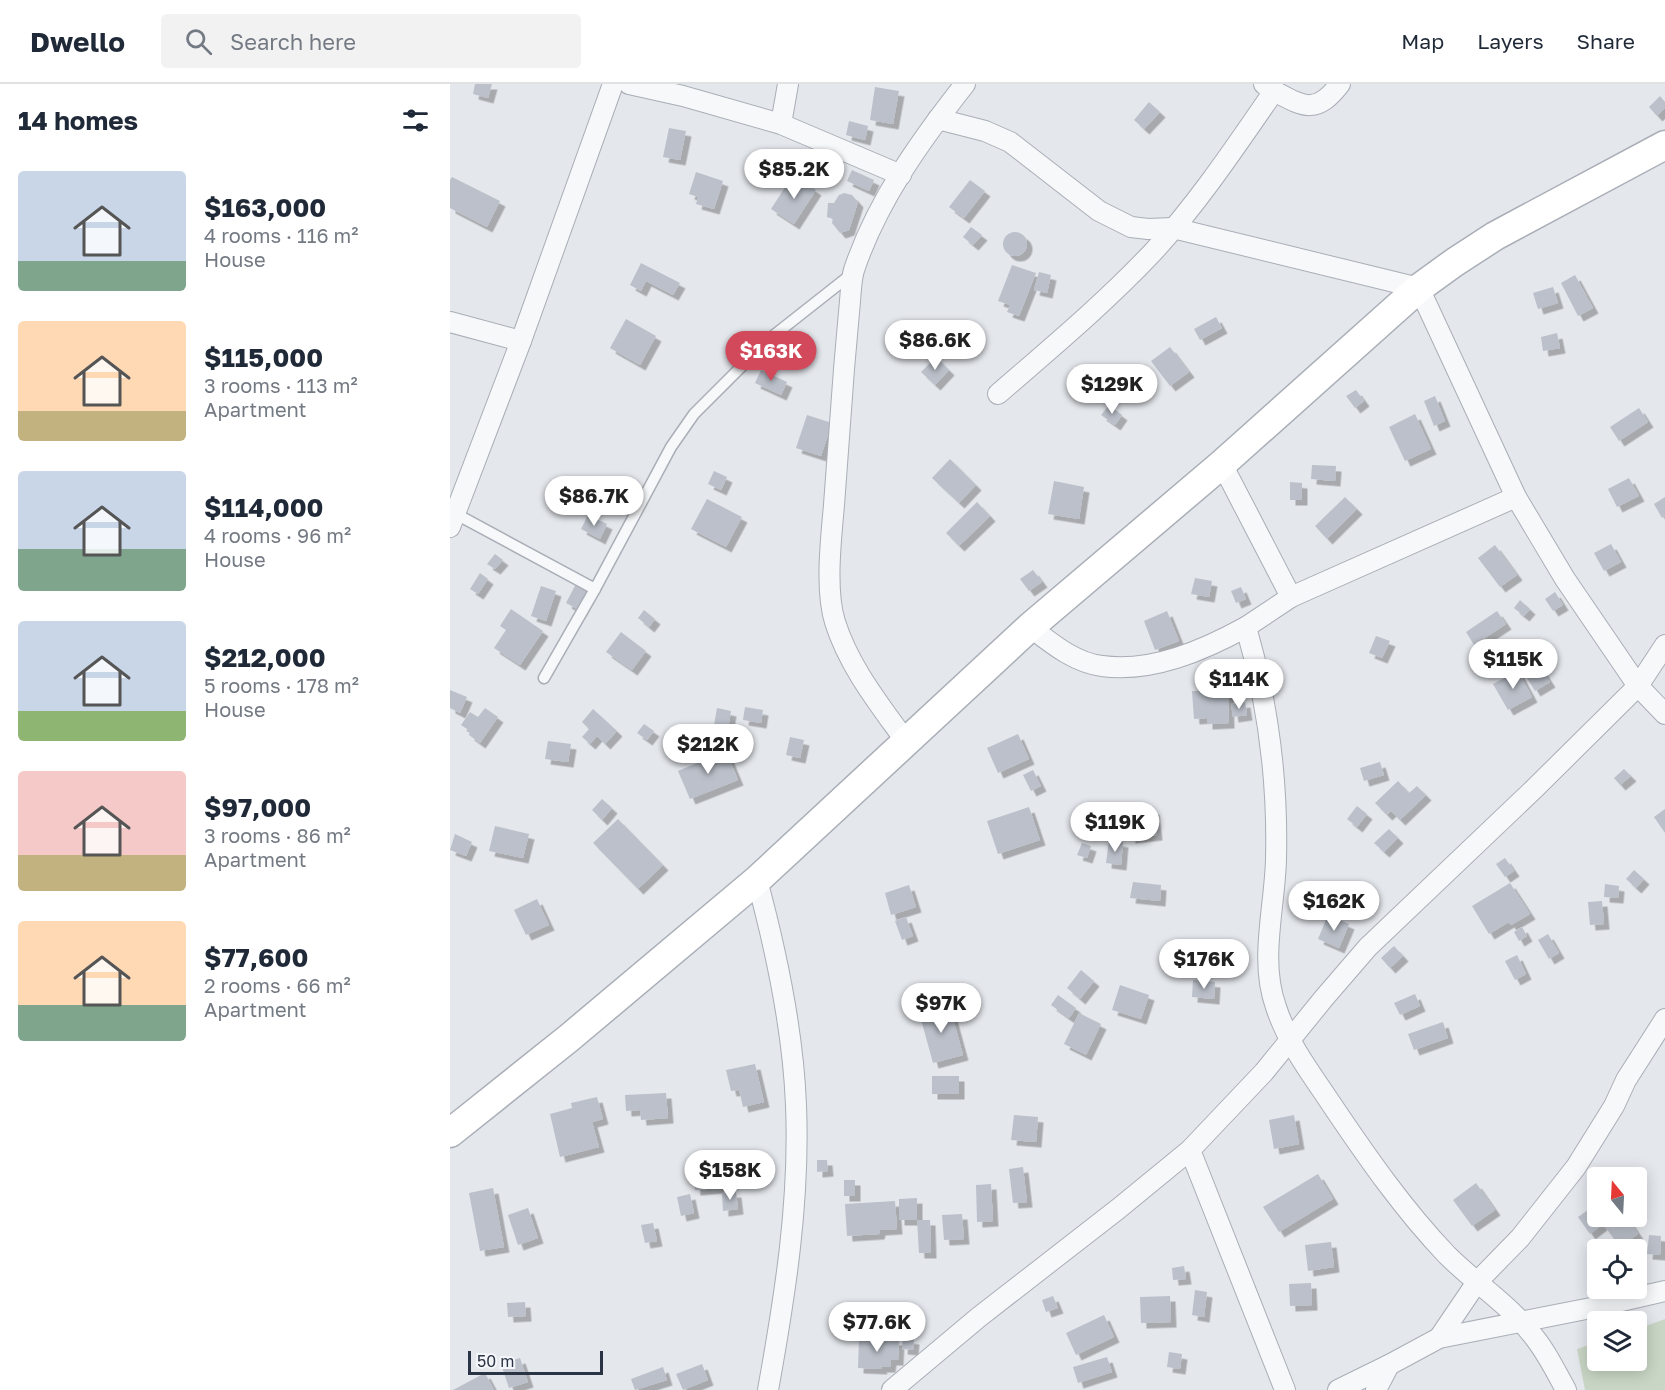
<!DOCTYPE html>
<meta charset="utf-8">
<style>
:root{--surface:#fff;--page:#f2f2f3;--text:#1f2937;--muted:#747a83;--line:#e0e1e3;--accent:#d1495b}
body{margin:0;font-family:"Golos Text",sans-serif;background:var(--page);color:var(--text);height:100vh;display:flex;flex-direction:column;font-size:22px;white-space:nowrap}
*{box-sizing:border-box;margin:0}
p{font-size:20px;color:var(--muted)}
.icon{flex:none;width:33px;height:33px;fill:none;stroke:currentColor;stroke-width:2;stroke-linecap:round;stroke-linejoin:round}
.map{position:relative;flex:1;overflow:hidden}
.panel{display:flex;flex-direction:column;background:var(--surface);width:450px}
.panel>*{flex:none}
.needle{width:39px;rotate:342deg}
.controls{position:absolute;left:1137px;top:1083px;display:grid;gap:12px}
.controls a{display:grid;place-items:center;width:60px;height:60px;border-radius:6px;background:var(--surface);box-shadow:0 3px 15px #0003;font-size:30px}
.scale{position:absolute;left:18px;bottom:15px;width:135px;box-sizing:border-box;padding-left:6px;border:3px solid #2b3445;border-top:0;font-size:16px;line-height:21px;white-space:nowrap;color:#2b3445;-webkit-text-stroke:4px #f4f6f9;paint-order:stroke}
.price{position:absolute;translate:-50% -51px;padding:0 14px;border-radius:21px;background:#fff;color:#222;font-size:20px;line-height:39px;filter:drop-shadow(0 2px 3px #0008)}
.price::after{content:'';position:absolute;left:50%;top:36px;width:18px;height:14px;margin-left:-9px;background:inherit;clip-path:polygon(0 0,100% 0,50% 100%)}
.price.current{background:var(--accent);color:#fff}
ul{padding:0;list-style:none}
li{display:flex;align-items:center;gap:18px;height:150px;padding:0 18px}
li span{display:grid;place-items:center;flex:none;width:168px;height:120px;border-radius:6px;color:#555}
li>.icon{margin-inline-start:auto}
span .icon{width:72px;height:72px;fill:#fffc;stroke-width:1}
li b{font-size:26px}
h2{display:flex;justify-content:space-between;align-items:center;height:72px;padding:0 18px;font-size:26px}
header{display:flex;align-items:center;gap:36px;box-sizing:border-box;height:84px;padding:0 30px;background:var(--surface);border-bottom:2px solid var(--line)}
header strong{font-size:28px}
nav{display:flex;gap:33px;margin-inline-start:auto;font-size:21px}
.search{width:420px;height:54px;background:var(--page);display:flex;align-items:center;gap:15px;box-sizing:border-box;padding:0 21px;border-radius:6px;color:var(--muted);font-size:22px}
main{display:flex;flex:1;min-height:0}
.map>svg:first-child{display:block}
.green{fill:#c9d6c5}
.building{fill:#bbc0ca;filter:url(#shadow)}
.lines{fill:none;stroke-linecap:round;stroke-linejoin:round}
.lane-casing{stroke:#a9aeb7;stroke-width:13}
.street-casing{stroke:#a9aeb7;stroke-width:22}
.secondary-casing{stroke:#a9aeb7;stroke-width:31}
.lane{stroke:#f7f8fa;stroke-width:10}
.street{stroke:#f7f8fa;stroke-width:20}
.secondary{stroke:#fff;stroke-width:28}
</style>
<header>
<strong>Dwello</strong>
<div class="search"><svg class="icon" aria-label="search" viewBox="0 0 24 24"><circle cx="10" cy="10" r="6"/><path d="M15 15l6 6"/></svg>Search here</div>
<nav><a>Map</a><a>Layers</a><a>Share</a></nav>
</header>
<main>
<section class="panel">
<h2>14 homes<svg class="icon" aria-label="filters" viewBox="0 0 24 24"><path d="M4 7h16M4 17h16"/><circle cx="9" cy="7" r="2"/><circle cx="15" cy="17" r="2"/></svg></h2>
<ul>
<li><span style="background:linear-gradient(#c9d6e8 75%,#7fa58c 0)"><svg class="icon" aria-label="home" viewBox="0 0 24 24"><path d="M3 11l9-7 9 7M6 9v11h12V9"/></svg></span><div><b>$163,000</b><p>4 rooms · 116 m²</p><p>House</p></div></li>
<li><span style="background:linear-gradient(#ffd9b3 75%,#c2b280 0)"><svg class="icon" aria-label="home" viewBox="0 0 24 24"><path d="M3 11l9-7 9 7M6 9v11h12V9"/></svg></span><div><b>$115,000</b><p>3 rooms · 113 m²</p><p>Apartment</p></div></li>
<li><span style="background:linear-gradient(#c9d6e8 65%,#7fa58c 0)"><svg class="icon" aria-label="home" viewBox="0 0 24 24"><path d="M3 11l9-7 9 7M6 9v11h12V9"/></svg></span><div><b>$114,000</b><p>4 rooms · 96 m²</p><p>House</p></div></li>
<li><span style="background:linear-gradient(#c9d6e8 75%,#8fb573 0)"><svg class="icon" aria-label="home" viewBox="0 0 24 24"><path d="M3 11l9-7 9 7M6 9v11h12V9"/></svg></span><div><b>$212,000</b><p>5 rooms · 178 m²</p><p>House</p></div></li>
<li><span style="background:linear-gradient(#f6c9c9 70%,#c2b280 0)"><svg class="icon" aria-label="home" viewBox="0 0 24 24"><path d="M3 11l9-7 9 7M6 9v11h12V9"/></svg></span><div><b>$97,000</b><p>3 rooms · 86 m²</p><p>Apartment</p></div></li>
<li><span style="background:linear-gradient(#ffd9b3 70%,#7fa58c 0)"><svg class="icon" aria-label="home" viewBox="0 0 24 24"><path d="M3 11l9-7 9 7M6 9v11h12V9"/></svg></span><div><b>$77,600</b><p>2 rooms · 66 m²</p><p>Apartment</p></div></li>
</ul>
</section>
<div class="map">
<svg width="1215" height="1306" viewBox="0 0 1215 1306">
<defs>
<filter id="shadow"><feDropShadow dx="5.5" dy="5.5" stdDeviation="0" flood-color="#0004"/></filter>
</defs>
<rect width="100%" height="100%" fill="#e4e7ec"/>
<path class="green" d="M 1215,1235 L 1215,1306 L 1135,1306 L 1127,1265 L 1147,1258 L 1148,1276 L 1186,1276 L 1187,1245 Z"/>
<g class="building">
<path d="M 25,0 L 42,0 L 38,14 L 23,10 Z"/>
<path d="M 425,3 L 449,7 L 443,40 L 420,36 Z"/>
<path d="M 1210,12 L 1215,18 L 1215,24 L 1207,32 L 1199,23 Z"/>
<path d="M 699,18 L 710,28 L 694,45 L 684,36 Z"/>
<path d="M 399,37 L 418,42 L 415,56 L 396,51 Z"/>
<path d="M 219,44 L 236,47 L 230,76 L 213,73 Z"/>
<path d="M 402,86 L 424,96 L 419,107 L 397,97 Z"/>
<path d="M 246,88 L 273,97 L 264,125 L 246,120 L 248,113 L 239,110 Z"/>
<path d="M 343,91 L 366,106 L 344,140 L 321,125 Z"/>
<path d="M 2,93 L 50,117 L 37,143 L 0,124 L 0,96 Z"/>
<path d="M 520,96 L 535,107 L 514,134 L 499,123 Z"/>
<path d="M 394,109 L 402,111 L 408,118 L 399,146 L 390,149 L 382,139 L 383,135 L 377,133 L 378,119 L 384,119 L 389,111 Z"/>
<path d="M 521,143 L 532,151 L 523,161 L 513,153 Z"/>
<circle cx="565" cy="160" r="12"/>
<path d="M 191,179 L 230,199 L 223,211 L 196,197 L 191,207 L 180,201 Z"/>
<path d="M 562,181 L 586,189 L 569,232 L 557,228 L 560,221 L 548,217 Z"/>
<path d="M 589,188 L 601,191 L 597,209 L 584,206 Z"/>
<path d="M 1125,191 L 1143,224 L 1128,232 L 1111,199 Z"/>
<path d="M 1103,203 L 1108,219 L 1088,225 L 1083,209 Z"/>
<path d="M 766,233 L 772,244 L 750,256 L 744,245 Z"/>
<path d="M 176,235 L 206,252 L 190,281 L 160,264 Z"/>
<path d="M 1107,249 L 1110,264 L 1093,267 L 1091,253 Z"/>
<path d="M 720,263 L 739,288 L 720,302 L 701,277 Z"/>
<path d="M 486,273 L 499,286 L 485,301 L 471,288 Z"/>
<path d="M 311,286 L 337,298 L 331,311 L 305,299 Z"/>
<path d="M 628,293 L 641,297 L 636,313 L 623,309 Z"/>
<path d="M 906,306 L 914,317 L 905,324 L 896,312 Z"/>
<path d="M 985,312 L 995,337 L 984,342 L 974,317 Z"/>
<path d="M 659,321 L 672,331 L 665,341 L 651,331 Z"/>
<path d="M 1189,324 L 1198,338 L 1169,357 L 1160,343 Z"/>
<path d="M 965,330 L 981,365 L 955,377 L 939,343 Z"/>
<path d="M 357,331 L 382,339 L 371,372 L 346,364 Z"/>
<path d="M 500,375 L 526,401 L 509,419 L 482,394 Z"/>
<path d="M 862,381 L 886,382 L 885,397 L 861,395 Z"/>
<path d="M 264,387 L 277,393 L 271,406 L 258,400 Z"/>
<path d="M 1179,394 L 1189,412 L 1167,423 L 1158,405 Z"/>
<path d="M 604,397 L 634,403 L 629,435 L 598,430 Z"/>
<path d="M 128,398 L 141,402 L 135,416 L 123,411 Z"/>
<path d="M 840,398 L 852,399 L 852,416 L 840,416 Z"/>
<path d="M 895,413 L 907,425 L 877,455 L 865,442 Z"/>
<path d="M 1215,413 L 1215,432 L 1212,434 L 1204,420 Z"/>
<path d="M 257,415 L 292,433 L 276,463 L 241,445 Z"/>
<path d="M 527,418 L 540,432 L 509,462 L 496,449 Z"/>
<path d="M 138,431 L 157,440 L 150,455 L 131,445 Z"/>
<path d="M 1161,460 L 1171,478 L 1154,487 L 1144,469 Z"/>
<path d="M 1045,461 L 1067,491 L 1050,503 L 1028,474 Z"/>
<path d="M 45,470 L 53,476 L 45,485 L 37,480 Z"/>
<path d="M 583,486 L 592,498 L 579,507 L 570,495 Z"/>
<path d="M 30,489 L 38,495 L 28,510 L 20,505 Z"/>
<path d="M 745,494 L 762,497 L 759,513 L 741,510 Z"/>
<path d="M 127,498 L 142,506 L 131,527 L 116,519 Z"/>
<path d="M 91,502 L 106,507 L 96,537 L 81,532 Z"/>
<path d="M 791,503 L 796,515 L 786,519 L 781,507 Z"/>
<path d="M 1105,508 L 1113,521 L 1103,527 L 1095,515 Z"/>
<path d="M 1070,516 L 1080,525 L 1074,532 L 1064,524 Z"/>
<path d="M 61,525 L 93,547 L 70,581 L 44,564 L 56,546 L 50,542 Z"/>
<path d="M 194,526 L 205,535 L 199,543 L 188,534 Z"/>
<path d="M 717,527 L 729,557 L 705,566 L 694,537 Z"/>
<path d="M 1047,527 L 1056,540 L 1024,561 L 1016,548 Z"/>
<path d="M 171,548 L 196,567 L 182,586 L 156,568 Z"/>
<path d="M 926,552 L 940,557 L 932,574 L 919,569 Z"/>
<path d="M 1091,556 L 1100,570 L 1087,578 L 1100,598 L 1085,607 L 1070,583 L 1075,580 L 1069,569 Z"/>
<path d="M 792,580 L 795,602 L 781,604 L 777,582 Z"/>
<path d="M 775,581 L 777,597 L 750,601 L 747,585 Z"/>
<path d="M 1068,587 L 1082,613 L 1058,626 L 1043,600 Z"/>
<path d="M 0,606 L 17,613 L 10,629 L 0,624 Z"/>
<path d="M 778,606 L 779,639 L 757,640 L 757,634 L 744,635 L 742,607 Z"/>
<path d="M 795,618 L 797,631 L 783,633 L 781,620 Z"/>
<path d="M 295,623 L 313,626 L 311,639 L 293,636 Z"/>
<path d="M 35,624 L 48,633 L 30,659 L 19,651 L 20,647 L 11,641 L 20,628 L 28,633 Z"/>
<path d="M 267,624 L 281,627 L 276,656 L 262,653 Z"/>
<path d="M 143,625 L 167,647 L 155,660 L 147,652 L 140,660 L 132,653 L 139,645 L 132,638 Z"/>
<path d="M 194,640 L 204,647 L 197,656 L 187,649 Z"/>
<path d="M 568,650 L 579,675 L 548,689 L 537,664 Z"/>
<path d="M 340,653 L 354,656 L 350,674 L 336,671 Z"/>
<path d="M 98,657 L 121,660 L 118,678 L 95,675 Z"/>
<path d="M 276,667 L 288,696 L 240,715 L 228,687 Z"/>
<path d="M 930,678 L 934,691 L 914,697 L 910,684 Z"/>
<path d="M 1174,685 L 1181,692 L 1170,701 L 1164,694 Z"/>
<path d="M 583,686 L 591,702 L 581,707 L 573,691 Z"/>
<path d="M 948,697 L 959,709 L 967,702 L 976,711 L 950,736 L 941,727 L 937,731 L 925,719 Z"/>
<path d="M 152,715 L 162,724 L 152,736 L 142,726 Z"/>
<path d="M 907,722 L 917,730 L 907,743 L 897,735 Z"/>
<path d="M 579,723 L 590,756 L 548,770 L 537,737 Z"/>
<path d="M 704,725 L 707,751 L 680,754 L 677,728 Z"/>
<path d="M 1215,725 L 1215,749 L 1204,733 Z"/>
<path d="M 168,735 L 213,781 L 188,805 L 143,759 Z"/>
<path d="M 45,742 L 79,750 L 73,774 L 39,767 Z"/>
<path d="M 939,745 L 948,754 L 934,768 L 924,759 Z"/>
<path d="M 5,750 L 22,758 L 16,772 L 0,766 Z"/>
<path d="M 659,756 L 673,758 L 671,781 L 656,779 Z"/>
<path d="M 632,759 L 641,762 L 637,774 L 627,771 Z"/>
<path d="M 1055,774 L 1064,787 L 1055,793 L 1046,780 Z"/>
<path d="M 1184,786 L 1194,795 L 1186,804 L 1176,795 Z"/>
<path d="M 683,798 L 711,801 L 710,817 L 680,814 Z"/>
<path d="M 1060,799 L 1080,830 L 1061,841 L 1059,838 L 1039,850 L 1022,822 Z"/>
<path d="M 1155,800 L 1169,802 L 1168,814 L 1154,813 Z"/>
<path d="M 459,801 L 466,823 L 441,831 L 435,809 Z"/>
<path d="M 87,815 L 99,841 L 76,851 L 64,826 Z"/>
<path d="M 1152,817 L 1154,840 L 1140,841 L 1138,818 Z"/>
<path d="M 878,831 L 899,840 L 889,864 L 868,855 Z"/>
<path d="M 456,833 L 463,852 L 452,856 L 445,837 Z"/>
<path d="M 1072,843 L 1077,852 L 1069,857 L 1064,848 Z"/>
<path d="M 1098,850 L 1109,869 L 1099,875 L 1088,856 Z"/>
<path d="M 944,862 L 953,872 L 940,884 L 931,874 Z"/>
<path d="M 1067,871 L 1076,890 L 1065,896 L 1055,877 Z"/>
<path d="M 631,886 L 644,897 L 630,915 L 617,904 Z"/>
<path d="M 743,896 L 765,898 L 764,915 L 742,913 Z"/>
<path d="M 670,901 L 699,911 L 691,935 L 662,926 Z"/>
<path d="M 965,910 L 970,922 L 950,931 L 944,919 Z"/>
<path d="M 608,911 L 626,924 L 619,934 L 601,921 Z"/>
<path d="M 499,920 L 513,971 L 483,979 L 469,928 Z"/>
<path d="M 629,929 L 651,940 L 636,971 L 614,960 Z"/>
<path d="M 993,938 L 998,954 L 964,966 L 958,950 Z"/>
<path d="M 305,980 L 314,1018 L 293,1023 L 289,1006 L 281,1007 L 276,986 Z"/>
<rect x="482" y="992" width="27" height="18"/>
<path d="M 216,1009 L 218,1034 L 191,1036 L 190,1026 L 176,1027 L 175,1011 Z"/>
<path d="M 147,1013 L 153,1035 L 142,1038 L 149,1063 L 110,1073 L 100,1030 L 122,1024 L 121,1019 Z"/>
<path d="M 564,1031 L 588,1033 L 586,1058 L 561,1056 Z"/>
<path d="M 844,1031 L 849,1060 L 824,1065 L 819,1036 Z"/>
<path d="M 367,1076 L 377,1076 L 378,1087 L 367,1088 Z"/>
<path d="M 573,1083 L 577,1118 L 563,1119 L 559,1085 Z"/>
<path d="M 868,1090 L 883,1115 L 829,1148 L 813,1123 Z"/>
<path d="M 267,1091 L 269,1104 L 245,1106 L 244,1094 Z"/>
<rect x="394" y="1096" width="11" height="16"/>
<path d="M 1026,1099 L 1045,1126 L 1022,1142 L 1003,1116 Z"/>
<path d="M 541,1100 L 543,1137 L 527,1138 L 526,1101 Z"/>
<path d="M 43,1104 L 54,1163 L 30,1167 L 19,1109 Z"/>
<path d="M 286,1108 L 288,1125 L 273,1127 L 272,1109 Z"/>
<path d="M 240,1110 L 244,1129 L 231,1132 L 227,1113 Z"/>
<path d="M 467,1114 L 467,1136 L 449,1136 L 449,1115 Z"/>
<path d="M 445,1117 L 447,1145 L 430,1146 L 429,1150 L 397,1152 L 395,1120 Z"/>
<path d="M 1148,1119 L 1148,1132 L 1176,1132 L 1188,1150 L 1170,1163 L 1153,1140 L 1140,1150 L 1128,1133 Z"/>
<path d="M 78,1124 L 88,1154 L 68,1161 L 58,1131 Z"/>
<path d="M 512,1130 L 514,1155 L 494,1156 L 492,1131 Z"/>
<path d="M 467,1136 L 480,1136 L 481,1169 L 469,1169 Z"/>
<path d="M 203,1139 L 207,1157 L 195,1159 L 191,1141 Z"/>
<path d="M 1199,1151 L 1211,1152 L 1210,1171 L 1197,1170 Z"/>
<path d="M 881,1158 L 884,1183 L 858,1187 L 855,1161 Z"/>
<path d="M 734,1182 L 736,1195 L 723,1196 L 722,1184 Z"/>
<path d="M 861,1199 L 862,1221 L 840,1222 L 839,1200 Z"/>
<path d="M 745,1206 L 757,1208 L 754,1233 L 742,1231 Z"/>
<path d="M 603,1212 L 608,1224 L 596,1228 L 592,1216 Z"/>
<path d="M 720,1212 L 721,1238 L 691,1239 L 690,1213 Z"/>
<path d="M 75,1218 L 76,1232 L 58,1233 L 57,1219 Z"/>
<path d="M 654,1231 L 664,1253 L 626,1271 L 616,1249 Z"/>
<path d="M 453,1254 L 464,1255 L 463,1266 L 452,1265 Z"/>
<path d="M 409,1255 L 449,1256 L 448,1276 L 441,1276 L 440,1283 L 431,1283 L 432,1285 L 408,1284 Z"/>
<path d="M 719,1268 L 732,1270 L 730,1285 L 717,1283 Z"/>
<path d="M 657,1273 L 662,1288 L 628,1299 L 623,1283 Z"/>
<path d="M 70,1274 L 78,1298 L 59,1304 L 51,1280 Z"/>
<path d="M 252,1280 L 258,1296 L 233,1306 L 226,1290 Z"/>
<path d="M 213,1283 L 217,1296 L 185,1306 L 181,1295 Z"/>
<path d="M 35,1289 L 44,1306 L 3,1306 Z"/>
</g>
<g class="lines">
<g class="lane-casing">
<g id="lane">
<path d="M 6,430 L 145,505"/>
<path d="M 94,594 L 145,505 L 221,363 L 244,330 L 318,256 L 403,189"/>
</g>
</g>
<g class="street-casing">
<g id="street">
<path d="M 179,0 L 233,12 L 331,40 L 451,91"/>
<path d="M 824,7 C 854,23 866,31 890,0"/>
<path d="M 488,35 L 535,47 L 560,58 L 649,127 L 681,143 L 698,145 L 723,144 L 969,204 L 1066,413 L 1115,495 L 1188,602 L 1215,630"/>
<path d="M 331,40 L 338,0"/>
<path d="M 0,238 L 71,257"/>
<path d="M 548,310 C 601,264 655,219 703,168 C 748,119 786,62 824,7 L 814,0"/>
<path d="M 772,380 L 841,513"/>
<path d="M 0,443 L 71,257 L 163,0"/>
<path d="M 580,543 C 601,559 625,579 652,582 C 702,589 754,566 796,543 C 818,619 828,696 826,775 C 825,823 809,876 826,923 C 838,960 861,989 882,1021 C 917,1073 954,1126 997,1171 C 1024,1198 1057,1219 1080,1248 C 1095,1265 1105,1286 1116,1306"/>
<path d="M 796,543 L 841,513 L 1066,413"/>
<path d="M 457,659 C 430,621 399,583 385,538 C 375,506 381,455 384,421 C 387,376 391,330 394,285 C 396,263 398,240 400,217 C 401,207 401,196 404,186 C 427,117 471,56 515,0"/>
<path d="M 307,796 C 327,870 343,945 346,1021 C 350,1117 335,1212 318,1306"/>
<path d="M 740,1066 L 835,1306"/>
<path d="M 989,1254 L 1027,1198 L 1070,1154 L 1126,1083 L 1164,1022 L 1176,996 L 1215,935"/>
<path d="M 442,1306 L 529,1233 L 668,1125 L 740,1066 L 814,988 L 874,914 L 918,863 L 1084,705 L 1188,602 L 1215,561"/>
<path d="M 888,1306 L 939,1281 L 989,1254 L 1141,1224 L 1215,1207"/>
<path d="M 926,1306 L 939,1281"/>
</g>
</g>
<g class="secondary-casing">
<path id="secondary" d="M 0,1049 L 119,954 L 307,796 L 580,543 L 772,380 L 969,204 L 1005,178 L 1045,152 L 1215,61"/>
</g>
<use href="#lane" class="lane"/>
<use href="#street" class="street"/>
<use href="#secondary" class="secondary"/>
</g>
</svg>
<div class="controls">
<a><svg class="needle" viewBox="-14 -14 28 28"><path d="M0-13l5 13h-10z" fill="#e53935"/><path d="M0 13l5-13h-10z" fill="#747a83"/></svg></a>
<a><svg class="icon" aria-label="locate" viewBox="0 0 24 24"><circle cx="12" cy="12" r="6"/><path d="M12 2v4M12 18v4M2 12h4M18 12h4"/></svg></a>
<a><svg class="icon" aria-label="layers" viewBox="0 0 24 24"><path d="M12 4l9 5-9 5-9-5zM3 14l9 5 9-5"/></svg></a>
</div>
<div class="scale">50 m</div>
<b class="price" style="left:344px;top:116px">$85.2K</b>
<b class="price" style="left:485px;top:287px">$86.6K</b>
<b class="price current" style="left:321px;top:298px">$163K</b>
<b class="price" style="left:662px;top:331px">$129K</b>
<b class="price" style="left:144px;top:443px">$86.7K</b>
<b class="price" style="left:1063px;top:606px">$115K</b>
<b class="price" style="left:789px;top:626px">$114K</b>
<b class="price" style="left:258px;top:691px">$212K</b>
<b class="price" style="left:665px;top:769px">$119K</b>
<b class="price" style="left:884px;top:848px">$162K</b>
<b class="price" style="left:754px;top:906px">$176K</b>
<b class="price" style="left:491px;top:950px">$97K</b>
<b class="price" style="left:280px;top:1117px">$158K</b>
<b class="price" style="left:427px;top:1269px">$77.6K</b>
</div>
</main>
